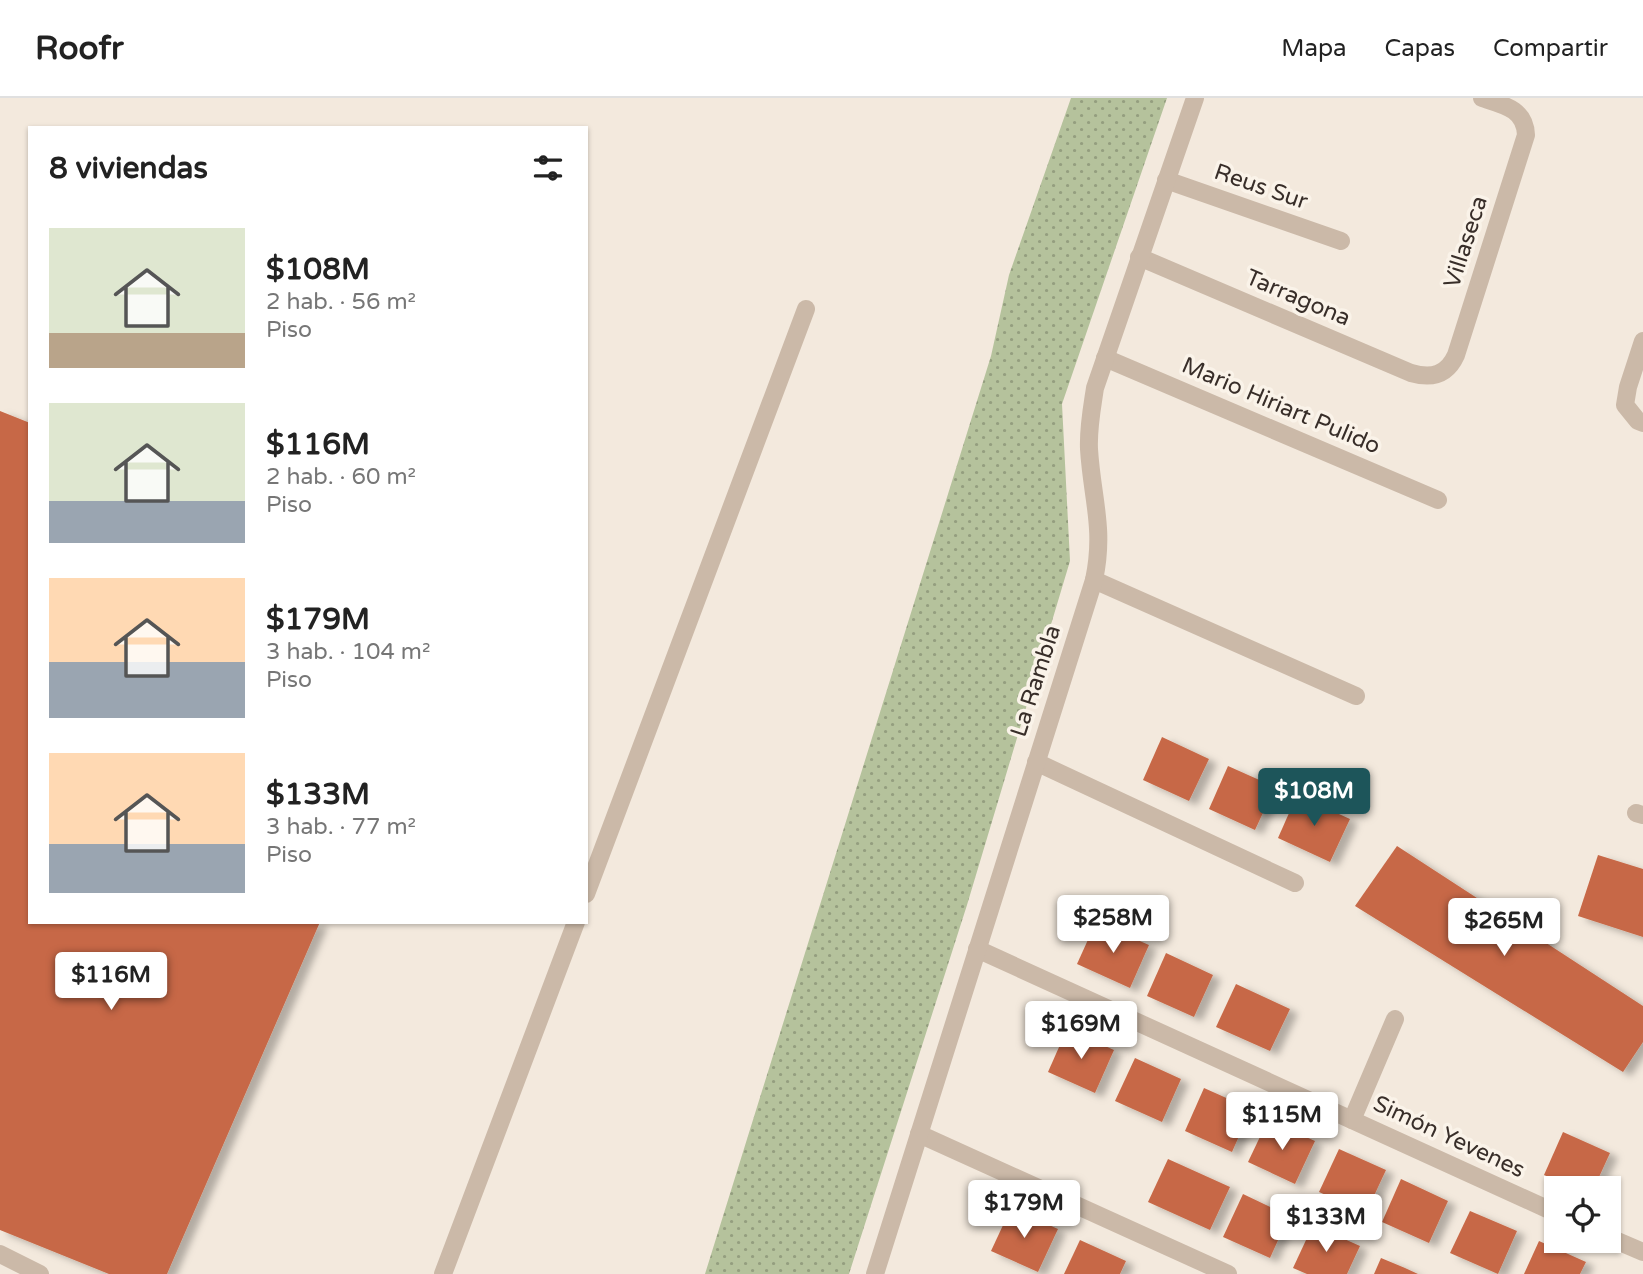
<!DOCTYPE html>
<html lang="es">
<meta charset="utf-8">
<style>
:root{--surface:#fff;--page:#f6f6f6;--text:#222;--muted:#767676;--line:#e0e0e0;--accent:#1d555a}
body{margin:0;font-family:"Varela Round",sans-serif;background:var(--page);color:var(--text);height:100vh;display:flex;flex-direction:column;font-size:26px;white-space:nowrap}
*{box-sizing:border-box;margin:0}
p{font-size:23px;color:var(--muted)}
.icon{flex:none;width:38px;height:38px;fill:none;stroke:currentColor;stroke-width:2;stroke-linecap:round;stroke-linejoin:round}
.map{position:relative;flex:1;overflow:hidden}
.side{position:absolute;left:28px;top:28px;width:560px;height:798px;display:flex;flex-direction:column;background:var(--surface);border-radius:0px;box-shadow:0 2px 5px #0004}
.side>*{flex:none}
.fabs{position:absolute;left:1544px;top:1078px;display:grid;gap:14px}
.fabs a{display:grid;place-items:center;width:77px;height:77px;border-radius:0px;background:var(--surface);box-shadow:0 2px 5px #0004;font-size:35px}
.price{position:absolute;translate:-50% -60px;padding:0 16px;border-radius:7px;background:#fff;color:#222;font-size:23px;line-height:46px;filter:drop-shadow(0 2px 4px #0008)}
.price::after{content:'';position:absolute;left:50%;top:42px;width:21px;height:16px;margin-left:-10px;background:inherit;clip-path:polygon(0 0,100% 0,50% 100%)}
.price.active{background:var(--accent);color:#fff}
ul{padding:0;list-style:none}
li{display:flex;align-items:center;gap:21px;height:175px;padding:0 21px}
li span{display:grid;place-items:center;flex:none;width:196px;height:140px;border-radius:0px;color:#555}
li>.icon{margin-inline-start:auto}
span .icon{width:84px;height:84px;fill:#fffc;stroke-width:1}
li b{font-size:30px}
h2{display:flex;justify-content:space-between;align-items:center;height:84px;padding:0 21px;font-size:30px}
header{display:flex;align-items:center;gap:42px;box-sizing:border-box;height:98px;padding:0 35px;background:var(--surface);border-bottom:2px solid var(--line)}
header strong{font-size:33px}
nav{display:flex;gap:38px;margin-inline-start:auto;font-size:24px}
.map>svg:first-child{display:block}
.park{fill:url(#park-dots)}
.building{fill:#c76846;filter:url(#shadow)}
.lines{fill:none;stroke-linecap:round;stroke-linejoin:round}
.lane{stroke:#cbb9a8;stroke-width:18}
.street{stroke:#cbb9a8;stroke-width:18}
.labels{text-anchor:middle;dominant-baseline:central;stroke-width:7;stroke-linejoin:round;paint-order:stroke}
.street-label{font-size:23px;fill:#382e29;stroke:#faf3e9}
</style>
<header>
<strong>Roofr</strong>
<nav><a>Mapa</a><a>Capas</a><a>Compartir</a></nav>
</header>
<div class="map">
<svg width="1643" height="1176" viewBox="0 0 1643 1176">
<defs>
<pattern id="park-dots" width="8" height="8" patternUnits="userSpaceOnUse" patternTransform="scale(1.75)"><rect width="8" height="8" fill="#b5c29c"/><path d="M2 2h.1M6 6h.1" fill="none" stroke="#949e7f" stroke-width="1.8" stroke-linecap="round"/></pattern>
<filter id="shadow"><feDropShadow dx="8" dy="4.5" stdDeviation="3.5" flood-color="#0004"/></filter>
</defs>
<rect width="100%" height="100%" fill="#f3e9dd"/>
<path class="park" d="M 1071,0 L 1167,0 L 1062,306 L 1070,463 L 967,807 L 849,1176 L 705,1176 L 991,258 L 1009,177 Z"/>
<g class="building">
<path d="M 0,313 L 30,325 L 30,824 L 320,824 L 167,1176 L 109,1176 L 0,1132 Z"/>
<path d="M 1162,639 L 1209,661 L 1189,703 L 1143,682 Z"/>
<path d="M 1228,668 L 1275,689 L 1255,732 L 1209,711 Z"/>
<path d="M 1297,697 L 1350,721 L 1330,764 L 1278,740 Z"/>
<path d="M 1397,748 L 1643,908 L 1643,944 L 1623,974 L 1355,808 Z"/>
<path d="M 1598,757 L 1643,771 L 1643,839 L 1578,818 Z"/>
<path d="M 1096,824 L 1149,847 L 1130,890 L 1077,866 Z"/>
<path d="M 1166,855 L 1213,877 L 1194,919 L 1147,898 Z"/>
<path d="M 1236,886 L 1290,911 L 1270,953 L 1216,929 Z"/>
<path d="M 1067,931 L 1114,952 L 1095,995 L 1048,974 Z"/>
<path d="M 1135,960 L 1181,981 L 1162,1024 L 1115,1003 Z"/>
<path d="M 1204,990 L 1251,1011 L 1232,1054 L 1185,1033 Z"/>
<path d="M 1268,1022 L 1315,1043 L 1295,1086 L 1248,1064 Z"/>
<path d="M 1563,1034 L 1610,1055 L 1594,1090 L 1574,1090 L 1544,1077 Z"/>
<path d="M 1339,1051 L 1386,1072 L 1366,1115 L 1319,1094 Z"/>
<path d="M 1168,1061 L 1230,1089 L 1210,1132 L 1148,1104 Z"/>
<path d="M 1401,1081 L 1448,1103 L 1429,1145 L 1382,1124 Z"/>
<path d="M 1243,1096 L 1289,1118 L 1270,1160 L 1223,1139 Z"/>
<path d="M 1011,1110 L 1058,1131 L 1038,1174 L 991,1153 Z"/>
<path d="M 1470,1113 L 1517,1133 L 1498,1176 L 1450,1155 Z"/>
<path d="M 1313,1127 L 1360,1148 L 1347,1176 L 1307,1176 L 1293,1170 Z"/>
<path d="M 1080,1142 L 1126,1163 L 1120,1176 L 1064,1176 Z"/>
<path d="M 1539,1143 L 1586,1164 L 1580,1176 L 1524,1176 Z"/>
<path d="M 1381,1160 L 1405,1170 L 1418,1176 L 1374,1176 Z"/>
</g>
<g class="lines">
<g class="lane">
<path d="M 1636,715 L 1643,717"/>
<path d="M 586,796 L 806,211"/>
<path d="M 0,1156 L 40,1176"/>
<path d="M 443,1176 L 576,824"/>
</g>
<g class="street">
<path d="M 1166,82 L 1341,143"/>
<path d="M 1139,159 L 1411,275 C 1432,281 1447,277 1456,257 L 1526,37 C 1525,11 1504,7 1482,0"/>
<path d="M 1643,243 L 1628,289 L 1625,307 L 1638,323 L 1643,325"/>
<path d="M 1105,260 L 1438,402"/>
<path d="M 1094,482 L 1356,598"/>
<path d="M 1036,664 L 1295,785"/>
<path d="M 977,851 L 1556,1115"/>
<path d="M 1352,1022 L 1395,921"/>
<path d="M 919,1036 L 1228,1176"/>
<path d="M 1608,1139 L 1643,1154"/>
<path d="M 875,1176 L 1094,482 C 1105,430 1092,401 1089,351 C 1088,330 1092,310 1095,290 L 1195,0"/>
</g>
</g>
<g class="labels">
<g class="street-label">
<text transform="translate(1261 89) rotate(19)">Reus Sur</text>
<text transform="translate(1466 144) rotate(-72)">Villaseca</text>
<text transform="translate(1298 200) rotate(23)">Tarragona</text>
<text transform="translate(1281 308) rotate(23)">Mario Hiriart Pulido</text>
<text transform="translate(1036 583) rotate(-72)">La Rambla</text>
<text transform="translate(1449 1039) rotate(25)">Simón Yevenes</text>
</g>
</g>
</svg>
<div class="fabs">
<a><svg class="icon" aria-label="locate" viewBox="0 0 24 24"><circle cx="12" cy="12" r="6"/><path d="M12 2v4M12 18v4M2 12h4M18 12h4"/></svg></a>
</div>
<b class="price active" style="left:1314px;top:730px">$108M</b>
<b class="price" style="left:1113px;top:857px">$258M</b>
<b class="price" style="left:1504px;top:860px">$265M</b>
<b class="price" style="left:111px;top:914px">$116M</b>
<b class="price" style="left:1081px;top:963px">$169M</b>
<b class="price" style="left:1282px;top:1054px">$115M</b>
<b class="price" style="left:1024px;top:1142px">$179M</b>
<b class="price" style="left:1326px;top:1156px">$133M</b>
<section class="side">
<h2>8 viviendas<svg class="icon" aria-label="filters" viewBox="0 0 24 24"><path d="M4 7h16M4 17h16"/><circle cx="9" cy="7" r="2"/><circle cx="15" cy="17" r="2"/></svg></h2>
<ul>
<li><span style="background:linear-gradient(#dfe7d0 75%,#b9a48a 0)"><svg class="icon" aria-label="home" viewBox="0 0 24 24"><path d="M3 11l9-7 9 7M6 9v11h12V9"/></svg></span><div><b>$108M</b><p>2 hab. · 56 m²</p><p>Piso</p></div></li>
<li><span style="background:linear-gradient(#dfe7d0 70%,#9aa5b1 0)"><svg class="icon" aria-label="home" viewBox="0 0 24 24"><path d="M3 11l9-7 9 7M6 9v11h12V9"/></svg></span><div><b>$116M</b><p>2 hab. · 60 m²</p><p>Piso</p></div></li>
<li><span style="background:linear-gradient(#ffd9b3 60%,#9aa5b1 0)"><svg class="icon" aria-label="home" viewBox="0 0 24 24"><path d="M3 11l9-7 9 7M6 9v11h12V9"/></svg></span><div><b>$179M</b><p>3 hab. · 104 m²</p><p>Piso</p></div></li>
<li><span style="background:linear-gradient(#ffd9b3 65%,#9aa5b1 0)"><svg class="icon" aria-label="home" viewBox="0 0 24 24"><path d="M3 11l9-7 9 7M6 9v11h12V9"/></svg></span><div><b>$133M</b><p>3 hab. · 77 m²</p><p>Piso</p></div></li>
</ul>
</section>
</div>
